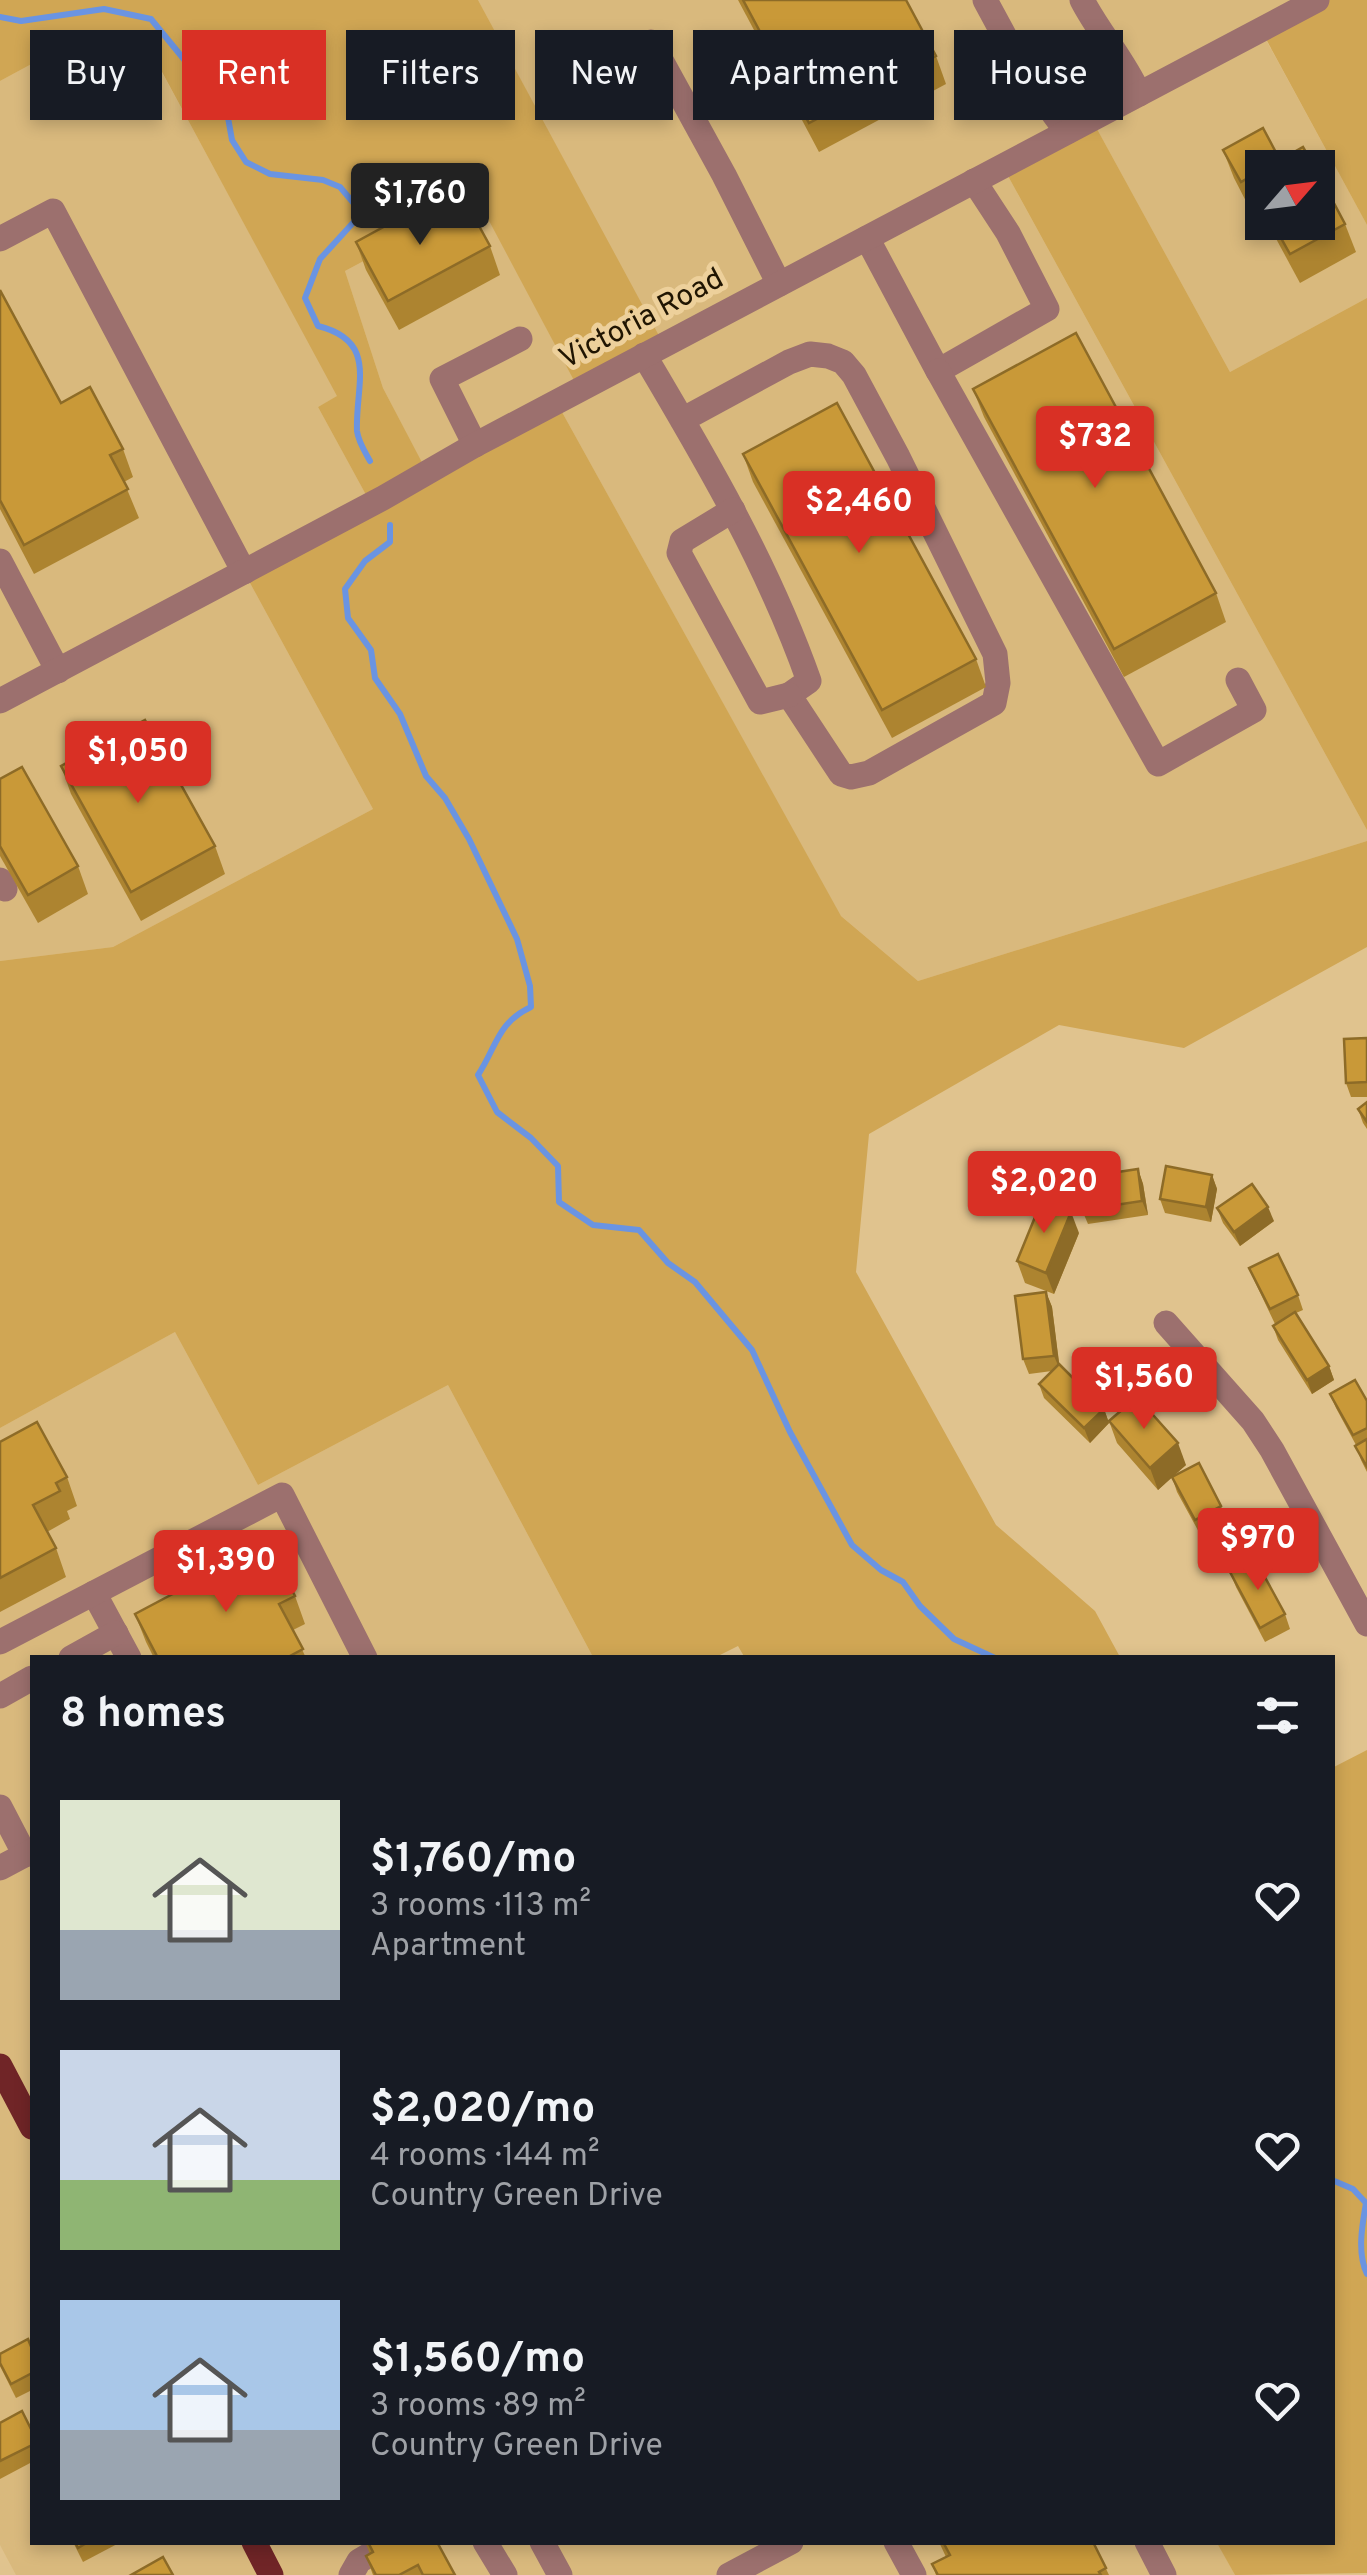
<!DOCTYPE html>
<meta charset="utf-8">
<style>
:root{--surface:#171b24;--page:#242831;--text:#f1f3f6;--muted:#9ea1a6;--accent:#d93025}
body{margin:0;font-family:Overpass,sans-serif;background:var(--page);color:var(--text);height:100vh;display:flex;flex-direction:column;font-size:38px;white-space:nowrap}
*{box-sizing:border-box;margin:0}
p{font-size:32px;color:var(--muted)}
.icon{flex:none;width:55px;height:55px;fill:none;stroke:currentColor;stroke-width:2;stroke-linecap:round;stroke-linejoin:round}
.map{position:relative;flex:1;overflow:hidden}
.side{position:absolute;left:30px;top:1655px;width:1305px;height:890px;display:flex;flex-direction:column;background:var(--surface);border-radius:0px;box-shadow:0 5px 15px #0003}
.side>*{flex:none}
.hud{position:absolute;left:30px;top:30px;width:1308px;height:90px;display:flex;gap:20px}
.needle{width:65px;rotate:62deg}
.buttons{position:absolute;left:1245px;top:150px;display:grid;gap:20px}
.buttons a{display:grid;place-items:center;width:90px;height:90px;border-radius:0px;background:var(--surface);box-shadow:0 5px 15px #0003;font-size:50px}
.price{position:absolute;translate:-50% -85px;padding:0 22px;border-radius:10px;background:var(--accent);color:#fff;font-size:32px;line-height:65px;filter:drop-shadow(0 2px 5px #0008)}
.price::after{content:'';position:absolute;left:50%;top:60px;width:30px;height:22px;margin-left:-15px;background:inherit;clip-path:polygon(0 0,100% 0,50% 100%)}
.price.active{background:#222;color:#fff}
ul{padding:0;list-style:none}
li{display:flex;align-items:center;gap:30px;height:250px;padding:0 30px}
li span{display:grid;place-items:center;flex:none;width:280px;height:200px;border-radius:0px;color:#555}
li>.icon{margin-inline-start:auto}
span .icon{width:120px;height:120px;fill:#fffc;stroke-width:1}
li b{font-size:42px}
h2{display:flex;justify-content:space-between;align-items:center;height:120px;padding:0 30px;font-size:42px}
.chip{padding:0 35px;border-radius:0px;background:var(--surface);box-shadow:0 5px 15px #0003;font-size:35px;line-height:90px}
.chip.active{background:var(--accent);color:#fff}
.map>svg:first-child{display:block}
.built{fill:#d9b97d;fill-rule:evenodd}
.green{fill:#d0a654}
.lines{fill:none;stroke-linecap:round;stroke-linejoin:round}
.stream{stroke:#6a94e2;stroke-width:6}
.minor{stroke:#9c706e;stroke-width:25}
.major{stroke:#702527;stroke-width:25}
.wall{fill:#ad8430}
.shaded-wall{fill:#8d6b27}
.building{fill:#c99938;stroke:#8d6b27;stroke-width:2.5}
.labels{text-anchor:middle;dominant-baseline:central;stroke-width:10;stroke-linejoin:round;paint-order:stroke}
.street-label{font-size:30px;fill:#201502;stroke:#edd09b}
</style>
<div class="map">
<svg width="1367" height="2575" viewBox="0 0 1367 2575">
<rect width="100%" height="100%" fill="#e0c38e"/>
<g class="built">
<path d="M 478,0 L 1314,0 L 1260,29 L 1367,225 L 1367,298 L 1230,372 L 1092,120 L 1003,167 L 1367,830 L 1367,841 L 918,981 L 840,915 L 557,403 L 427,473 L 383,388 L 345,271 L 479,200 L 579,390 L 663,345 ZM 1262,168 L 1318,168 L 1318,222 L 1262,222 Z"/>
<path d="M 76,40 L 147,45 L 338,396 L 318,407 L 371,504 L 244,572 L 373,809 L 113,947 L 0,961 L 0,81 Z"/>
<path d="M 175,1332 L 258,1485 L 448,1385 L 593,1657 L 32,1658 L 32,2542 L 1217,2542 L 1235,2575 L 16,2575 L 0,2545 L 0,1428 Z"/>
</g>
<g class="green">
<path d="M 0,0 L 478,0 L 664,345 L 579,390 L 478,200 L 345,271 L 383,388 L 427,472 L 557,403 L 841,916 L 918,981 L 1367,841 L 1367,947 L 1184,1048 L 1059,1025 L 869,1134 L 856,1272 L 996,1525 L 1095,1611 L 1120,1657 L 745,1658 L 738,1646 L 716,1657 L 593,1657 L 448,1385 L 258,1485 L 175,1332 L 0,1428 L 0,961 L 113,947 L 373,809 L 244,572 L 371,504 L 318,407 L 337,396 L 148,46 L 76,40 L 0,81 Z"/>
<path d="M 1312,0 L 1367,0 L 1367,225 L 1260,28 Z"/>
<path d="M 1091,118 L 1230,372 L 1367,298 L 1367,830 L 1002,165 Z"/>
<path d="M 1367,1750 L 1367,2573 L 1235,2575 L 1217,2543 L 1332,2542 L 1332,1768 Z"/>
</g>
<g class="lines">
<g class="stream">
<path d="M 0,17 L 21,21 L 104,9 L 151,19 L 227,112 L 232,140 L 246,162 L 270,174 L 323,180 L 340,187 L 362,213 L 320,259 L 305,298 L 318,326 C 379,341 355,385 357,431 C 358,441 365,452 370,461"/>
<path d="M 390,525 L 390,542 L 365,561 L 345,589 L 348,618 L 371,650 L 375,678 L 400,714 L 426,776 L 445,798 L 469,839 L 517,939 L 530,986 L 531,1007 C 497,1023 497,1046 478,1075 L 497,1112 L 531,1138 L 558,1166 L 559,1202 L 593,1225 L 639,1230 L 668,1263 L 695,1282 L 752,1350 L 790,1432 L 852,1545 L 881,1570 L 903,1582 L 920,1606 L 954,1639 L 995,1658"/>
<path d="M 1332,2180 L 1353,2189 L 1366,2203 C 1362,2226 1357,2253 1367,2274"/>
</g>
<g class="minor">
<path d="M 985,0 L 1026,76 L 1067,132"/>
<path d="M 1082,0 C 1099,33 1124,60 1139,94"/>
<path d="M 651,42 L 724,175 L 779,284"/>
<path d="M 867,238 L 938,371 L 1047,309 L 1008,233 L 974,181"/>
<path d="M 0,239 L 53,211 L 244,572"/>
<path d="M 644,355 C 707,461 768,565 809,681 L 789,695 L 841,774 L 851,777 L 869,773 L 994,703 L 998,683 L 995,654 L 898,457 L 854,375 L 843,362 L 828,356 L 810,354 L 789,362 L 682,420"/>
<path d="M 938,371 L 1158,764 L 1254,710 L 1238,680"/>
<path d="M 475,445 L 442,379 L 520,339"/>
<path d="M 733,510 L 682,541 L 679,553 L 760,702 L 789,695"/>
<path d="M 0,561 L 58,671"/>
<path d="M 0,701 L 383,498 L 475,445 L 1317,0"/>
<path d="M 0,880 L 5,889"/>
<path d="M 1166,1323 L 1253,1421 L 1272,1450 L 1367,1624"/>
<path d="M 94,1593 L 129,1658"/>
<path d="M 0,1642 L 282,1495 L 365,1658"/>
<path d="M 71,1658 L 116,1633"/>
<path d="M 0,1696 L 32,1678"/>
<path d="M 0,1807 L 25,1855"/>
<path d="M 0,1868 L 32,1851"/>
<path d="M 485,2542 L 505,2575"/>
<path d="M 542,2542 L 560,2575"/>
<path d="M 896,2542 L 914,2575"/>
<path d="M 1147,2542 L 1164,2575"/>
<path d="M 351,2575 L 359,2561 L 371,2554"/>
<path d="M 729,2575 L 791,2542"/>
</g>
<g class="major">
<path d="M 0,2066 L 32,2127"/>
<path d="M 254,2542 L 271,2575"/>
</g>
</g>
<g class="wall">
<path d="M 738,0 L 906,0 L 936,56 L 946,84 L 819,152 Z"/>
<path d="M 1223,150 L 1280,160 L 1262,168 L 1262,214 L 1258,207 L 1251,211 L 1234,178 Z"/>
<path d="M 1267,222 L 1345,224 L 1356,252 L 1300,283 Z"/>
<path d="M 432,224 L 490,246 L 500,275 L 399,330 L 366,270 L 356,242 Z"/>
<path d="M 0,290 L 61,403 L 123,449 L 133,477 L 124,482 L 139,518 L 34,574 L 0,509 Z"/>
<path d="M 973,389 L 1216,593 L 1226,622 L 1124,677 L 984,417 Z"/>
<path d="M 743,454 L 976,659 L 986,687 L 892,738 L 753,482 Z"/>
<path d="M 61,766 L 215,846 L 225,874 L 141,921 L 71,794 Z"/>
<path d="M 0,779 L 78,866 L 88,894 L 38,923 L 0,856 Z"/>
<path d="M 1367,1038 L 1367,1097 L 1351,1097 L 1346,1083 Z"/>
<path d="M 1367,1102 L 1367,1129 L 1363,1123 L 1358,1109 Z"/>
<path d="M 1138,1169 L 1143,1184 L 1148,1215 L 1088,1224 L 1082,1210 Z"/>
<path d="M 1212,1175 L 1217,1189 L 1211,1222 L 1165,1213 L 1160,1199 Z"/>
<path d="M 1217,1208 L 1274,1221 L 1240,1246 L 1223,1223 Z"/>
<path d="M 1079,1233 L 1054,1294 L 1025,1283 L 1017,1261 Z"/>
<path d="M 1249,1268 L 1298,1295 L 1303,1310 L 1296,1313 L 1329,1366 L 1334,1380 L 1312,1394 L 1278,1340 L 1273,1326 L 1275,1324 L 1255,1282 Z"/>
<path d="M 1046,1292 L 1052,1307 L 1059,1364 L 1104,1409 L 1109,1423 L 1090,1443 L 1044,1398 L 1039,1384 L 1052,1371 L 1029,1374 L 1023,1359 Z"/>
<path d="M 1330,1394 L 1367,1401 L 1367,1472 L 1361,1460 L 1356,1445 L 1336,1408 Z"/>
<path d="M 1109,1421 L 1186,1465 L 1173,1476 L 1221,1506 L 1227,1520 L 1200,1534 L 1177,1492 L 1172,1477 L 1158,1490 L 1117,1443 Z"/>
<path d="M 0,1442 L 67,1477 L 77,1506 L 67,1511 L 70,1519 L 47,1532 L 56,1548 L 66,1577 L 0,1612 Z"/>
<path d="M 255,1559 L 295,1596 L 305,1624 L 293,1630 L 306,1658 L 154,1658 L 146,1642 L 135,1614 Z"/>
<path d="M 1230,1572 L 1285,1614 L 1290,1629 L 1265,1642 L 1236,1587 Z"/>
<path d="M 32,2349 L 32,2390 L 16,2398 L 0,2366 L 0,2354 Z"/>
<path d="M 0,2423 L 32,2431 L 32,2462 L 0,2479 Z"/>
<path d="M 73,2542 L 121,2542 L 83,2562 Z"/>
<path d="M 365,2542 L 437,2542 L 455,2575 L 373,2575 L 366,2556 L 370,2554 Z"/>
<path d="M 939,2542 L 1093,2542 L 1109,2575 L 936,2575 L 932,2564 L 946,2557 Z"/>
</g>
<g class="shaded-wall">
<path d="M 1138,1169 L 1143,1184 L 1148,1215 L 1142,1201 Z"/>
<path d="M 1212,1175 L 1217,1189 L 1211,1222 L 1206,1207 Z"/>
<path d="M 1268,1207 L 1274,1221 L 1240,1246 L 1234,1232 Z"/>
<path d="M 1071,1212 L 1079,1233 L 1054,1294 L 1046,1273 Z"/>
<path d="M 1046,1292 L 1052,1307 L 1060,1370 L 1054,1356 Z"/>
<path d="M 1329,1366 L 1334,1380 L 1312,1394 L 1307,1380 Z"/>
<path d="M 1104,1409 L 1109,1423 L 1090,1443 L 1084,1428 Z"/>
<path d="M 1178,1443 L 1186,1465 L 1158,1490 L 1150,1468 Z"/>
</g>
<g class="building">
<path d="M 743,0 L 906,0 L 936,56 L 809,123 Z"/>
<path d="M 1263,128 L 1280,160 L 1303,147 L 1315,168 L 1262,168 L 1262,204 L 1248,178 L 1241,182 L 1223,150 Z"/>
<path d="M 1318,173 L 1345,224 L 1290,254 L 1272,222 L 1318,222 Z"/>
<path d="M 467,204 L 490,246 L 388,301 L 356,242 L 422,206 L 432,224 Z"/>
<path d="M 0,290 L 61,403 L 90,387 L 123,449 L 110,455 L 128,489 L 24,545 L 0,500 Z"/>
<path d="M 1076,333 L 1216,593 L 1114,649 L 973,389 Z"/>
<path d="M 837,403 L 976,659 L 882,710 L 743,454 Z"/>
<path d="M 145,720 L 215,846 L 131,892 L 61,766 Z"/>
<path d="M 22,767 L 78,866 L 28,895 L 0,846 L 0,779 Z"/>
<path d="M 1367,1038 L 1367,1082 L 1346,1083 L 1344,1039 Z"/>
<path d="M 1367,1102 L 1367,1122 L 1358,1109 Z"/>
<path d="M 1166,1166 L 1212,1175 L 1206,1207 L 1160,1199 Z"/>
<path d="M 1138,1169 L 1142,1201 L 1082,1210 L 1078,1178 Z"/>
<path d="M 1252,1184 L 1268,1207 L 1234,1232 L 1217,1208 Z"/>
<path d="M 1042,1200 L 1071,1212 L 1046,1273 L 1017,1261 Z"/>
<path d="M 1278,1254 L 1298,1295 L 1270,1309 L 1249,1268 Z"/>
<path d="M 1046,1292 L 1054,1356 L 1023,1359 L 1015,1296 Z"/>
<path d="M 1295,1312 L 1329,1366 L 1307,1380 L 1273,1326 Z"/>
<path d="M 1059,1364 L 1104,1409 L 1084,1428 L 1039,1384 Z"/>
<path d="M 1355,1380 L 1367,1401 L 1367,1428 L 1353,1435 L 1330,1394 Z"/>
<path d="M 1137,1397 L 1178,1443 L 1150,1468 L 1109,1421 Z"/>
<path d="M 37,1422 L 67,1477 L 56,1483 L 60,1491 L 33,1505 L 56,1548 L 0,1578 L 0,1442 Z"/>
<path d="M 1367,1439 L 1367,1467 L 1355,1446 Z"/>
<path d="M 1199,1463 L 1221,1506 L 1195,1520 L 1172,1477 Z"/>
<path d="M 271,1550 L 295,1596 L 279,1604 L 303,1649 L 286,1658 L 158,1658 L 135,1614 L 252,1552 L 255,1559 Z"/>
<path d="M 1255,1559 L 1285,1614 L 1260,1628 L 1230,1572 Z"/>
<path d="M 28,2339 L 32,2349 L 32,2373 L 11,2384 L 0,2363 L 0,2354 Z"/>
<path d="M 22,2411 L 32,2431 L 32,2445 L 0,2461 L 0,2423 Z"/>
<path d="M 75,2542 L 88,2542 L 78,2548 Z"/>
<path d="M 368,2542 L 437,2542 L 455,2575 L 423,2575 L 418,2565 L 399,2575 L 376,2575 L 366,2556 L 373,2552 Z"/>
<path d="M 943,2542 L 1093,2542 L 1106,2568 L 1099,2572 L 1101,2575 L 938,2575 L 932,2564 L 950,2555 Z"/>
<path d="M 163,2557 L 173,2575 L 131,2575 Z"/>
</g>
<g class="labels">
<g class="street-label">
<text transform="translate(642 320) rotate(-28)">Victoria Road</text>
</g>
</g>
</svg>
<div class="buttons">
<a><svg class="needle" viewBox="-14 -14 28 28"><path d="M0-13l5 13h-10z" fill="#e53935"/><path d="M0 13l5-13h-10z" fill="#9ea1a6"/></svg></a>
</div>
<b class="price active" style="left:420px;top:248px">$1,760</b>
<b class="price" style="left:1095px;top:491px">$732</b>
<b class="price" style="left:859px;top:556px">$2,460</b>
<b class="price" style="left:138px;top:806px">$1,050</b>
<b class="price" style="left:1044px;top:1236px">$2,020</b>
<b class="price" style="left:1144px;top:1432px">$1,560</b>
<b class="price" style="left:1258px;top:1593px">$970</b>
<b class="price" style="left:226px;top:1615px">$1,390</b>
<div class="hud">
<a class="chip">Buy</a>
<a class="chip active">Rent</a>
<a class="chip">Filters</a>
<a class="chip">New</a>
<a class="chip">Apartment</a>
<a class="chip">House</a>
</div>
<section class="side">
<h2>8 homes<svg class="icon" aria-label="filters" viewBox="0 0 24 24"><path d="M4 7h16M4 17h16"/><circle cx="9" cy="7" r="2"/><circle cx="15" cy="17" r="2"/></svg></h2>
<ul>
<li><span style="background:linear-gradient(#dfe7d0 65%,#9aa5b1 0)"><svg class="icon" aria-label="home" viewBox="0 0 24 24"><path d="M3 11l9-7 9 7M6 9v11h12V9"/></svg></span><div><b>$1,760/mo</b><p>3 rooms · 113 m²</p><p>Apartment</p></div><svg class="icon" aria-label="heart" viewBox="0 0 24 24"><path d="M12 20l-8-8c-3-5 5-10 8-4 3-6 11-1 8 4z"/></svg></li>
<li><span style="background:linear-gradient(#c9d6e8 65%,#8fb573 0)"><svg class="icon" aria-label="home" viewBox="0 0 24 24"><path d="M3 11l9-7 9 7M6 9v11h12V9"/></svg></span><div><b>$2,020/mo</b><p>4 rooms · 144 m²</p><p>Country Green Drive</p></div><svg class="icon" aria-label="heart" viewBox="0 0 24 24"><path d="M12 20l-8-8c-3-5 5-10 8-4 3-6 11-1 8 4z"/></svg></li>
<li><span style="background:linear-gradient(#a9c7e8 65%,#9aa5b1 0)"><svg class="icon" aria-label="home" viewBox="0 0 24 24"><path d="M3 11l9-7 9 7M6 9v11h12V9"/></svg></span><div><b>$1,560/mo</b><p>3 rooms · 89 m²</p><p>Country Green Drive</p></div><svg class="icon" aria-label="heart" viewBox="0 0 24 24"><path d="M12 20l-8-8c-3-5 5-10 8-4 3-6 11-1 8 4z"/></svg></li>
</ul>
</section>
</div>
